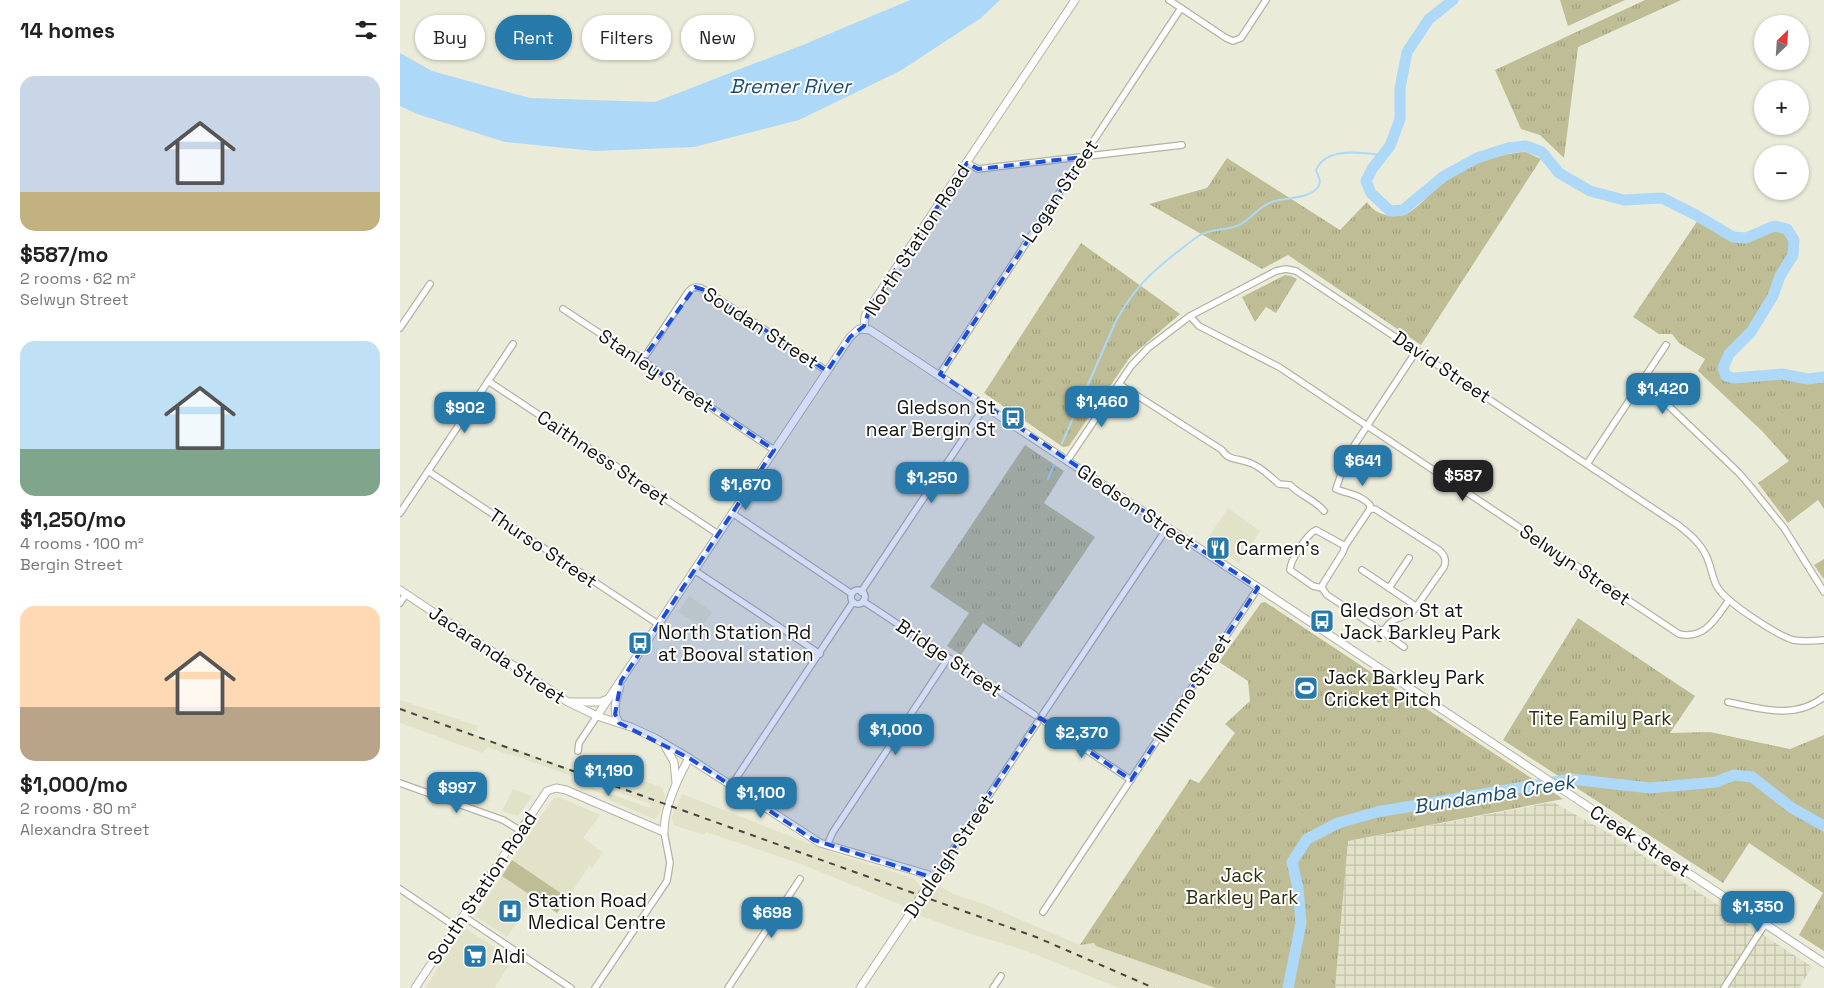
<!DOCTYPE html>
<meta charset="utf-8">
<style>
:root{--surface:#fff;--page:#f2f2f2;--text:#222;--muted:#767676;--accent:#2779aa}
body{margin:0;font-family:"Space Grotesk",sans-serif;background:var(--page);color:var(--text);height:100vh;display:flex;flex-direction:column;font-size:19px;white-space:nowrap}
*{box-sizing:border-box;margin:0}
p{font-size:16px;color:var(--muted)}
.icon{flex:none;width:28px;height:28px;fill:none;stroke:currentColor;stroke-width:2;stroke-linecap:round;stroke-linejoin:round}
.map{position:relative;flex:1;overflow:hidden}
.sheet{display:flex;flex-direction:column;background:var(--surface);width:400px}
.sheet>*{flex:none}
.guide{position:absolute;left:15px;top:15px;width:475px;height:45px;display:flex;gap:10px}
.needle{width:32px;rotate:25deg}
.fabs{position:absolute;left:1354px;top:15px;display:grid;gap:10px}
.fabs a{display:grid;place-items:center;width:55px;height:55px;border-radius:50%;background:var(--surface);box-shadow:0 1px 4px #0004;font-size:25px}
.price{position:absolute;translate:-50% -42px;padding:0 11px;border-radius:10px;background:var(--accent);color:#fff;font-size:16px;line-height:32px;filter:drop-shadow(0 1px 2px #0008)}
.price::after{content:'';position:absolute;left:50%;top:30px;width:15px;height:11px;margin-left:-8px;background:inherit;clip-path:polygon(0 0,100% 0,50% 100%)}
.price.active{background:#222;color:#fff}
ul{padding:0;list-style:none}
li{display:grid;align-content:center;gap:10px;height:265px;padding:0 20px}
li span{display:grid;place-items:center;height:155px;border-radius:15px;color:#555}
li>.icon{margin-inline-start:auto}
span .icon{width:90px;height:90px;fill:#fffc;stroke-width:1}
li b{font-size:21px}
h2{display:flex;justify-content:space-between;align-items:center;height:60px;padding:0 20px;font-size:21px}
.pill{padding:0 18px;border-radius:22px;background:var(--surface);box-shadow:0 1px 4px #0004;font-size:18px;line-height:45px}
.pill.active{background:var(--accent);color:#fff}
main{display:flex;flex:1;min-height:0}
.map>svg:first-child{display:block}
.built{fill:#e2e2c9}
.industrial{fill:url(#industrial-grid)}
.green{fill:#bebd95}
.park{fill:url(#park-tufts)}
.water{fill:#add8f8}
.lines{fill:none;stroke-linecap:round;stroke-linejoin:round}
.stream{stroke:#add8f8;stroke-width:2}
.river{stroke:#add8f8;stroke-width:11}
.minor-casing{stroke:#b4b3a3;stroke-width:8}
.tertiary-casing{stroke:#b4b3a3;stroke-width:9}
.minor{stroke:#fff;stroke-width:5.5}
.tertiary{stroke:#fff;stroke-width:7}
.rail{stroke:#46463d;stroke-width:2;stroke-dasharray:6 6;stroke-linecap:butt}
.tertiary-bridge-casing{stroke:#b4b3a3;stroke-width:9;stroke-linecap:butt}
.tertiary-bridge{stroke:#fff;stroke-width:7}
.marked{fill:#1d4ed8;fill-opacity:0.2;stroke:#1d4ed8;stroke-width:4;stroke-dasharray:10 6;stroke-linejoin:round}
.labels{text-anchor:middle;dominant-baseline:central;stroke-width:4;stroke-linejoin:round;paint-order:stroke}
.street-label{font-size:19px;fill:#14140e;stroke:#fff}
.poi-label{font-size:19px;fill:#14140e;stroke:#fff;text-anchor:start}
.park-label{font-size:19px;fill:#33310a;stroke:#fff}
.water-label{font-size:20px;font-style:italic;fill:#1a4c6b;stroke:#fff}
</style>
<main>
<section class="sheet">
<h2>14 homes<svg class="icon" aria-label="filters" viewBox="0 0 24 24"><path d="M4 7h16M4 17h16"/><circle cx="9" cy="7" r="2"/><circle cx="15" cy="17" r="2"/></svg></h2>
<ul>
<li><span style="background:linear-gradient(#c9d6e8 75%,#c2b280 0)"><svg class="icon" aria-label="home" viewBox="0 0 24 24"><path d="M3 11l9-7 9 7M6 9v11h12V9"/></svg></span><div><b>$587/mo</b><p>2 rooms · 62 m²</p><p>Selwyn Street</p></div></li>
<li><span style="background:linear-gradient(#bfe0f5 70%,#7fa58c 0)"><svg class="icon" aria-label="home" viewBox="0 0 24 24"><path d="M3 11l9-7 9 7M6 9v11h12V9"/></svg></span><div><b>$1,250/mo</b><p>4 rooms · 100 m²</p><p>Bergin Street</p></div></li>
<li><span style="background:linear-gradient(#ffd9b3 65%,#b9a48a 0)"><svg class="icon" aria-label="home" viewBox="0 0 24 24"><path d="M3 11l9-7 9 7M6 9v11h12V9"/></svg></span><div><b>$1,000/mo</b><p>2 rooms · 80 m²</p><p>Alexandra Street</p></div></li>
</ul>
</section>
<div class="map">
<svg width="1424" height="988" viewBox="0 0 1424 988">
<defs>
<pattern id="industrial-grid" width="8" height="8" patternUnits="userSpaceOnUse" patternTransform="scale(1.25)"><rect width="8" height="8" fill="#e2e2c9"/><path d="M0 4h8M4 0v8" fill="none" stroke="#c1c1ab"/></pattern>
<pattern id="park-tufts" width="24" height="20" patternUnits="userSpaceOnUse" patternTransform="scale(1.25)"><rect width="24" height="20" fill="#bebd95"/><path d="M3 7l-1-3M5 7V3M7 7l1-3M15 17l-1-3M17 17v-4M19 17l1-3" fill="none" stroke="#a2a27f"/></pattern>
</defs>
<rect width="100%" height="100%" fill="#ebebda"/>
<g class="built">
<path d="M 828,508 L 860,531 L 839,563 L 806,541 Z"/>
<path d="M 289,596 L 312,612 L 302,627 L 278,612 Z"/>
<path d="M 0,700 L 78,726 L 77,732 L 72,730 L 71,733 L 211,784 L 212,780 L 188,772 L 191,764 L 262,787 L 265,797 L 259,814 L 254,819 L 209,800 L 209,797 L 168,779 L 250,808 L 251,804 L 110,754 L 109,755 L 87,747 L 83,753 L 0,723 Z"/>
<path d="M 113,789 L 132,796 L 118,816 L 102,811 Z"/>
<path d="M 282,794 L 439,855 L 513,878 L 520,885 L 519,892 L 510,907 L 505,908 L 501,905 L 401,864 L 306,832 L 304,835 L 273,825 L 272,817 Z"/>
<path d="M 159,797 L 200,815 L 183,838 L 203,852 L 192,868 L 189,866 L 168,898 L 112,860 L 153,799 Z"/>
<path d="M 102,876 L 134,897 L 107,937 L 75,916 Z"/>
<path d="M 537,884 L 553,894 L 584,904 L 680,945 L 694,943 L 818,988 L 719,988 L 627,951 L 568,933 L 521,916 L 518,910 Z"/>
<path d="M 68,930 L 113,959 L 94,988 L 25,988 L 63,931 Z"/>
</g>
<path class="industrial" d="M 1153,802 L 1210,834 L 1412,967 L 1399,988 L 935,988 L 948,841 Z"/>
<path class="green" d="M 112,860 L 168,898 L 157,913 L 102,876 Z"/>
<g class="park">
<path d="M 1160,0 L 1225,0 L 1168,26 Z"/>
<path d="M 1245,0 L 1281,0 L 1178,47 L 1164,158 L 1140,135 L 1121,129 L 1095,70 Z"/>
<path d="M 1126,152 L 1141,159 L 1021,345 L 888,255 L 862,269 L 749,204 L 807,188 L 827,158 L 940,230 L 967,202 C 975,215 994,220 1008,213 C 1015,210 1033,191 1040,185 C 1062,166 1098,153 1126,152 Z"/>
<path d="M 1300,217 L 1334,237 L 1346,237 L 1374,226 L 1387,229 L 1394,240 L 1393,255 L 1380,276 L 1373,296 L 1351,332 L 1329,354 L 1323,368 L 1326,376 L 1334,378 L 1382,374 L 1408,379 L 1424,377 L 1424,509 L 1418,500 L 1388,523 L 1358,483 L 1389,461 L 1362,431 L 1298,371 L 1305,359 L 1279,343 L 1272,334 L 1259,334 L 1233,317 Z"/>
<path d="M 681,243 L 780,314 L 730,357 L 669,446 L 663,447 L 584,393 Z"/>
<path d="M 885,275 L 891,276 L 897,279 L 876,313 L 866,307 L 855,322 L 842,297 Z"/>
<path d="M 625,445 L 664,471 L 644,503 L 695,537 L 620,648 L 583,623 L 561,655 L 547,646 L 569,613 L 530,587 Z"/>
<path d="M 1424,559 L 1424,578 L 1423,578 L 1414,565 Z"/>
<path d="M 865,602 L 1163,799 L 948,841 L 935,988 L 816,988 L 696,946 L 694,943 L 680,945 L 790,779 L 799,783 L 835,733 L 825,724 L 850,701 L 848,681 L 819,662 L 861,603 Z"/>
<path d="M 1178,618 L 1295,696 L 1270,733 L 1310,732 L 1390,749 L 1424,735 L 1424,951 L 1399,935 L 1423,893 L 1349,843 L 1323,883 L 1103,740 Z"/>
</g>
<path class="water" d="M 510,0 L 600,0 L 581,18 L 500,71 L 399,120 L 294,147 L 195,151 L 105,142 L 17,114 L 0,106 L 0,53 L 32,71 L 130,98 L 255,102 L 405,44 Z"/>
<g class="lines">
<g class="stream">
<path d="M 662,443 L 716,321 C 733,290 748,275 776,253 C 784,247 792,240 800,235 C 812,228 829,231 841,224 C 853,217 860,205 875,201 C 888,197 909,199 918,187 C 922,181 918,176 916,170 C 926,146 962,153 983,155"/>
<path d="M 648,479 L 654,465"/>
</g>
<g class="river">
<path d="M 1053,0 L 1029,19 L 1007,52 L 1000,88 L 1000,119 L 990,146 L 972,169 L 966,181 L 971,193 L 990,211 L 1003,210 L 1044,176 L 1077,158 L 1108,148 L 1126,146 L 1142,152 L 1159,173 L 1190,191 L 1224,200 L 1262,198 L 1296,215 L 1333,237 L 1346,238 L 1374,226 L 1387,229 L 1394,240 L 1393,255 L 1380,276 L 1373,296 L 1351,332 L 1329,354 L 1323,368 L 1326,376 L 1334,378 L 1382,374 L 1408,379 L 1424,377"/>
<path d="M 888,988 L 901,923 L 898,888 L 892,862 L 907,839 L 938,823 L 977,812 L 1171,779 L 1250,788 L 1316,782 L 1334,775 L 1352,777 L 1392,808 L 1424,826"/>
</g>
<g class="minor-casing">
<g id="minor">
<path d="M 769,0 L 826,38 L 833,41 L 841,38 L 866,0"/>
<path d="M 567,163 L 578,169 L 782,145"/>
<path d="M 163,309 L 228,352 L 244,358 L 245,361 L 251,367 L 374,450"/>
<path d="M 790,316 L 799,326 L 879,367 L 1279,634 C 1305,640 1316,618 1329,600"/>
<path d="M 0,328 L 30,284"/>
<path d="M 244,358 L 288,292 C 293,286 299,286 305,290 L 427,371"/>
<path d="M 540,374 L 781,8"/>
<path d="M 88,381 L 318,534"/>
<path d="M 1241,383 L 1252,390 L 1339,473 L 1351,487 L 1384,528 L 1424,592"/>
<path d="M 719,384 L 822,450 C 828,461 839,458 850,463 C 862,467 869,476 879,484 L 890,485 C 901,496 915,500 924,511"/>
<path d="M 667,461 L 731,366 L 748,348 L 790,316 L 876,271 L 886,269 L 896,271 L 1278,525 C 1291,535 1304,546 1309,563 C 1312,571 1313,581 1318,588 C 1327,603 1377,635 1393,640 C 1403,642 1414,641 1424,640"/>
<path d="M 1187,464 L 1266,345"/>
<path d="M 28,471 L 258,624"/>
<path d="M 970,509 L 970,505 C 960,494 948,494 936,489 L 941,474 L 942,464 L 1017,350"/>
<path d="M 0,513 L 113,344"/>
<path d="M 332,513 L 452,594"/>
<path d="M 945,546 L 970,509 L 975,509 L 1039,550 C 1044,555 1047,559 1044,567 L 1014,610 C 1002,622 995,612 983,632 L 1004,647"/>
<path d="M 1009,558 L 989,588 L 1017,607"/>
<path d="M 294,570 L 420,654"/>
<path d="M 962,570 L 989,588"/>
<path d="M 922,588 L 913,586 L 890,570 C 890,560 908,533 916,530 L 945,546 L 943,552 L 923,584 L 922,588 L 927,595 L 983,632 L 979,638"/>
<circle cx="458" cy="597" r="7"/>
<path d="M 461,592 L 585,406"/>
<path d="M 463,601 L 635,715"/>
<path d="M 0,603 L 6,594"/>
<path d="M 1328,702 C 1362,709 1395,720 1424,697"/>
<path d="M 643,714 L 767,528"/>
<path d="M 645,722 L 731,780"/>
<path d="M 178,751 L 179,743 L 197,716"/>
<path d="M 0,783 L 103,820 L 121,831"/>
<path d="M 331,786 L 453,602"/>
<path d="M 427,845 L 433,832 L 548,658"/>
<path d="M 534,878 L 637,723"/>
<path d="M 0,889 L 56,927"/>
<path d="M 643,912 L 858,588"/>
<path d="M 63,916 L 171,988"/>
<path d="M 195,988 L 267,881 L 270,863 L 264,832"/>
<path d="M 328,988 L 400,879"/>
<path d="M 593,988 L 601,976"/>
<path d="M 1324,988 L 1365,924"/>
</g>
</g>
<g class="tertiary-casing">
<g id="tertiary">
<path d="M 464,329 L 465,316 L 470,307 L 675,0"/>
<path d="M 0,590 L 168,702 L 197,716 L 231,727 L 255,738 L 289,758 L 420,843 L 526,874 L 534,878 L 523,893"/>
<path d="M 169,702 L 200,702 L 208,699"/>
<path d="M 197,716 L 450,337 L 459,329 L 470,330 L 1424,963"/>
<path d="M 219,723 C 212,711 216,699 220,686"/>
<path d="M 265,746 L 274,762 L 276,782"/>
<path d="M 15,988 L 147,791 L 156,788 L 166,790 L 264,832 C 264,809 278,778 289,758"/>
<path d="M 460,988 L 513,909"/>
</g>
</g>
<use href="#minor" class="minor"/>
<use href="#tertiary" class="tertiary"/>
<path class="rail" d="M 0,709 L 636,937 L 754,988"/>
<g class="tertiary-bridge-casing">
<path id="tertiary-bridge" d="M 513,909 L 523,893"/>
</g>
<use href="#tertiary-bridge" class="tertiary-bridge"/>
</g>
<path class="marked" d="M 683,157 L 540,374 L 858,588 L 731,780 L 640,718 L 534,878 L 414,840 L 289,758 L 219,723 L 215,714 L 221,681 L 374,450 L 251,367 L 245,361 L 247,353 L 295,287 L 305,290 L 427,371 L 450,337 L 464,326 L 470,307 L 567,163 L 578,169 Z"/>
<defs>
<g id="bus-square" transform="scale(1.25)"><rect x="-9" y="-9" width="18" height="18" rx="4" fill="#2779aa" stroke="#fff"/><path d="M-5-6H5V4H4V6H2V4H-2V6H-4V4H-5ZM-3.5-4V0h7V-4ZM-3.5 1.2v1.5H-2V1.2ZM2 1.2v1.5H3.5V1.2Z" fill="#fff"/></g>
<g id="restaurant-square" transform="scale(1.25)"><rect x="-9" y="-9" width="18" height="18" rx="4" fill="#2779aa" stroke="#fff"/><path d="M-5-6h1v4h1v-4h1v4h1v-4h1v5L-1.5 .5V6h-2V.5L-5-1ZM5-6V6H3V1.5H1.5Q1.5-4 5-6Z" fill="#fff"/></g>
<g id="stadium-square" transform="scale(1.25)"><rect x="-9" y="-9" width="18" height="18" rx="4" fill="#2779aa" stroke="#fff"/><path d="M0-5a6.5 5 0 1 0 0 10a6.5 5 0 1 0 0-10ZM-3.5-1.8h7v3.6h-7Z" fill="#fff"/></g>
<g id="hospital-square" transform="scale(1.25)"><rect x="-9" y="-9" width="18" height="18" rx="4" fill="#2779aa" stroke="#fff"/><path d="M-5-5h3v3.5h4V-5h3V5h-3V1.5h-4V5h-3Z" fill="#fff"/></g>
<g id="supermarket-square" transform="scale(1.25)"><rect x="-9" y="-9" width="18" height="18" rx="4" fill="#2779aa" stroke="#fff"/><path d="M-6-5.5h2.5l.6 2H6L4.5 2H-2.5L-4.4-4H-6ZM-1.5 3.2a1.3 1.3 0 1 0 .1 0ZM3 3.2a1.3 1.3 0 1 0 .1 0Z" fill="#fff"/></g>
</defs>
<g fill-rule="evenodd">
<use href="#bus-square" x="613" y="418"/>
<use href="#restaurant-square" x="818" y="548"/>
<use href="#bus-square" x="922" y="621"/>
<use href="#bus-square" x="240" y="643"/>
<use href="#stadium-square" x="906" y="688"/>
<use href="#hospital-square" x="110" y="911"/>
<use href="#supermarket-square" x="75" y="956"/>
</g>
<g class="labels">
<g class="street-label">
<text transform="translate(660 191) rotate(-56)">Logan Street</text>
<text transform="translate(517 240) rotate(-57)">North Station Road</text>
<text transform="translate(361 328) rotate(33)">Soudan Street</text>
<text transform="translate(1042 367) rotate(34)">David Street</text>
<text transform="translate(256 371) rotate(34)">Stanley Street</text>
<text transform="translate(203 458) rotate(34)">Caithness Street</text>
<text transform="translate(736 507) rotate(34)">Gledson Street</text>
<text transform="translate(143 548) rotate(34)">Thurso Street</text>
<text transform="translate(1175 565) rotate(34)">Selwyn Street</text>
<text transform="translate(97 655) rotate(34)">Jacaranda Street</text>
<text transform="translate(549 658) rotate(34)">Bridge Street</text>
<text transform="translate(792 688) rotate(-57)">Nimmo Street</text>
<text transform="translate(1240 841) rotate(33)">Creek Street</text>
<text transform="translate(549 856) rotate(-56)">Dudleigh Street</text>
<text transform="translate(82 888) rotate(-56)">South Station Road</text>
</g>
<g class="poi-label">
<text x="596" y="407" text-anchor="end">Gledson St<tspan x="596" dy="22">near Bergin St</tspan></text>
<text x="836" y="548">Carmen's</text>
<text x="940" y="610">Gledson St at<tspan x="940" dy="22">Jack Barkley Park</tspan></text>
<text x="258" y="632">North Station Rd<tspan x="258" dy="22">at Booval station</tspan></text>
<text x="924" y="677">Jack Barkley Park<tspan x="924" dy="22">Cricket Pitch</tspan></text>
<text x="128" y="900">Station Road<tspan x="128" dy="22">Medical Centre</tspan></text>
<text x="92" y="956">Aldi</text>
</g>
<g class="park-label">
<text x="1200" y="718">Tite Family Park</text>
<text x="842" y="875">Jack<tspan x="842" dy="22">Barkley Park</tspan></text>
</g>
<g class="water-label">
<text x="390" y="86">Bremer River</text>
<text transform="translate(1094 794) rotate(-9)">Bundamba Creek</text>
</g>
</g>
</svg>
<div class="fabs">
<a><svg class="needle" viewBox="-14 -14 28 28"><path d="M0-13l5 13h-10z" fill="#e53935"/><path d="M0 13l5-13h-10z" fill="#767676"/></svg></a>
<a>+</a>
<a>−</a>
</div>
<b class="price" style="left:1263px;top:415px">$1,420</b>
<b class="price" style="left:702px;top:428px">$1,460</b>
<b class="price" style="left:65px;top:434px">$902</b>
<b class="price" style="left:963px;top:487px">$641</b>
<b class="price active" style="left:1063px;top:502px">$587</b>
<b class="price" style="left:532px;top:504px">$1,250</b>
<b class="price" style="left:346px;top:511px">$1,670</b>
<b class="price" style="left:496px;top:756px">$1,000</b>
<b class="price" style="left:682px;top:759px">$2,370</b>
<b class="price" style="left:209px;top:797px">$1,190</b>
<b class="price" style="left:57px;top:814px">$997</b>
<b class="price" style="left:361px;top:819px">$1,100</b>
<b class="price" style="left:1358px;top:933px">$1,350</b>
<b class="price" style="left:372px;top:939px">$698</b>
<div class="guide">
<a class="pill">Buy</a>
<a class="pill active">Rent</a>
<a class="pill">Filters</a>
<a class="pill">New</a>
</div>
</div>
</main>
